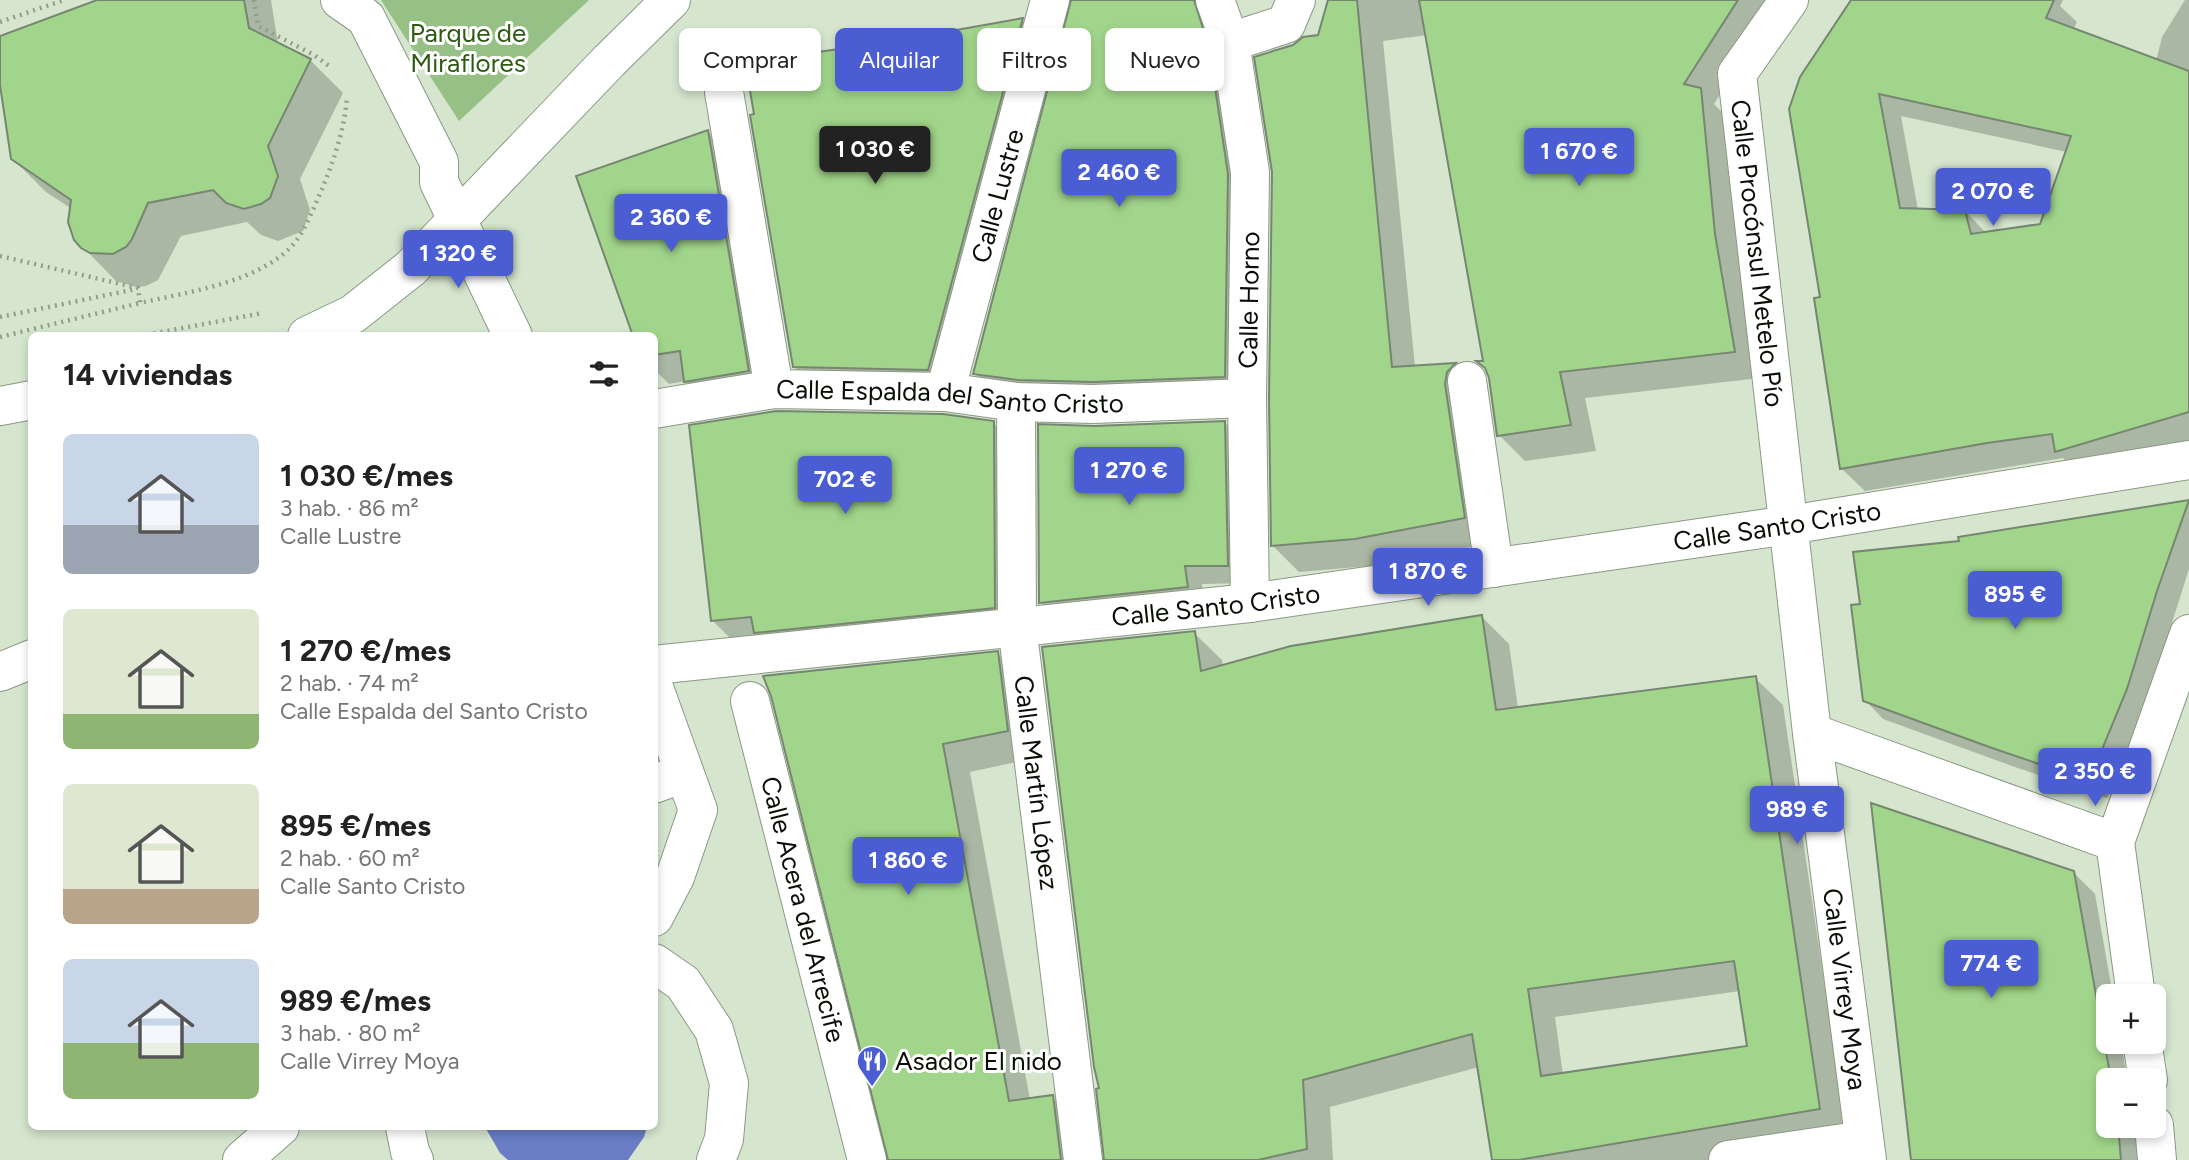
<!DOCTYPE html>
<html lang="es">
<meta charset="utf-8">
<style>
:root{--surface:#fff;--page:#f2f2f2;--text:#222;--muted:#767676;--accent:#4a5dd2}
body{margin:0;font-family:Figtree,sans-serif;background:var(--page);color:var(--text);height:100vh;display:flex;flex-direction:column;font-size:26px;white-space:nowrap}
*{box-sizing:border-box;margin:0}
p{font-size:23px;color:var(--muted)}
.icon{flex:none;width:38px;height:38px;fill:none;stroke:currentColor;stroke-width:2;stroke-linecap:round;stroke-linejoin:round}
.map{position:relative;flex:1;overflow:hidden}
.panel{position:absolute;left:28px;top:332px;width:630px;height:798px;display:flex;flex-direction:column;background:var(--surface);border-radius:10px;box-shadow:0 4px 10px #0003}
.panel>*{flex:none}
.banner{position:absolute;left:679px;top:28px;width:665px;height:63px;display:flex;gap:14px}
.controls{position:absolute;left:2096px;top:984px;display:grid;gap:14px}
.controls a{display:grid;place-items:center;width:70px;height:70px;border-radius:10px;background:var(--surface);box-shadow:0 4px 10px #0003;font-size:35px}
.price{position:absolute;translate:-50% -60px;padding:0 16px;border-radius:7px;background:var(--accent);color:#fff;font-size:23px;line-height:46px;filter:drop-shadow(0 2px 4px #0008)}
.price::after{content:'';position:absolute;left:50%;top:42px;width:21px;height:16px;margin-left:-10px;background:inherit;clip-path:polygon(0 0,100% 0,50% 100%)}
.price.on{background:#222;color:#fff}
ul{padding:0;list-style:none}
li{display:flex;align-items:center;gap:21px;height:175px;padding:0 35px}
li span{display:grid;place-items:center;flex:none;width:196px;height:140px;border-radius:10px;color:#555}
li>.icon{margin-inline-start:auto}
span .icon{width:84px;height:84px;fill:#fffc;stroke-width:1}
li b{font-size:30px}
h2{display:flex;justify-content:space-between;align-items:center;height:84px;padding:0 35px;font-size:30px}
.tag{padding:0 24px;border-radius:10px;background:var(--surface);box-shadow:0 4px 10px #0003;font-size:24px;line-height:63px}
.tag.on{background:var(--accent);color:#fff}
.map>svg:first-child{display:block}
.green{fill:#96c085}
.water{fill:#6a7dc5}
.shadow{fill:#0003;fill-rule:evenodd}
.building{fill:#a1d58b;stroke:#778671;stroke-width:2;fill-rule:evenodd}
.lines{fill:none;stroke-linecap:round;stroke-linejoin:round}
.minor-casing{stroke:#8a9984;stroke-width:40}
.major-casing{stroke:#8a9984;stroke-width:40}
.path{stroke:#929e8c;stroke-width:4.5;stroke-dasharray:2 5;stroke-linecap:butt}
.minor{stroke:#fff;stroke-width:38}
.major{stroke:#fff;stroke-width:38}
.labels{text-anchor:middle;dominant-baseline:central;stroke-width:6;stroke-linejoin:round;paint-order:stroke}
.park-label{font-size:26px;fill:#2c5b11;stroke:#fff}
.street-label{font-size:26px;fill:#090f07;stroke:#fff}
.poi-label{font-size:26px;fill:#090f07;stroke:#fff;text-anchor:start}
</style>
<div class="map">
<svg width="2189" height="1160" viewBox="0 0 2189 1160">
<rect width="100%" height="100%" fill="#d5e5ce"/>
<path class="green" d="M 381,0 L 589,0 L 459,121 Z"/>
<path class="water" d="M 485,1127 L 647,1127 L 644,1137 L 628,1160 L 508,1160 L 500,1153 Z"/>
<g class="shadow">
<path d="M 105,0 L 271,0 L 278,44 L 310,60 L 343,93 L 300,179 L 310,210 L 303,231 L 278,241 L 261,235 L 247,222 L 181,236 L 158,280 L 146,286 L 136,287 L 116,281 L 83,247 L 72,209 L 46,192 L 13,159 L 0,74 L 0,37 Z"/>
<path d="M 1073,0 L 1212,0 L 1227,68 L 1244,396 L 994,393 L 974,373 Z"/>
<path d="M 1330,0 L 1780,0 L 1714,104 L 1726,116 L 1760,378 L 1585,398 L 1596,451 L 1525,461 L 1499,435 L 1490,377 L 1485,362 L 1427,35 L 1383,41 L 1415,367 L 1455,364 L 1481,390 L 1490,543 L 1381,565 L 1299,572 L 1273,546 L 1320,37 Z"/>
<path d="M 1853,0 L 2063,0 L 2060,6 L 2077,22 L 2073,30 L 2156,61 L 2162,37 L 2185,0 L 2189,0 L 2189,441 L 2079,474 L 2063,458 L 1865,491 L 1842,469 L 1822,299 ZM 1901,116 L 2067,152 L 2041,225 L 1987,234 L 1965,211 L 1918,210 Z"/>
<path d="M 1022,20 L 1039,37 L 946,387 L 812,384 L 794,367 L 890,44 Z"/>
<path d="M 708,132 L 735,159 L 775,398 L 713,408 L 686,381 L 669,384 L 654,369 L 654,336 L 634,336 Z"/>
<path d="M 993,423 L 1021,450 L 1021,634 L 740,648 L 713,621 Z"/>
<path d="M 1225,423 L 1243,441 L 1245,583 L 1202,584 L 1205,605 L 1059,620 L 1041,602 L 1094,428 Z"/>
<path d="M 2189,502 L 2189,569 L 2145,708 L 2107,798 L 2012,766 L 1883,719 L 1865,700 L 1862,605 L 1961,543 L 1961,538 Z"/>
<path d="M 1481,616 L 1509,644 L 1518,708 L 1755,678 L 1783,705 L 1847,1136 L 1707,1160 L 1493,1160 L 1479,1067 L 1330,1107 L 1333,1160 L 1106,1160 L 1101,1090 L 1194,633 L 1222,660 L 1223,667 ZM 1740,991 L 1749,1048 L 1563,1075 L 1555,1017 Z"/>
<path d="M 997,653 L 1025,681 L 1035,758 L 970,772 L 1030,1100 L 1052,1097 L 1080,1124 L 1084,1160 L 890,1160 L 773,695 Z"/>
<path d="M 2074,873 L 2095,894 L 2113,996 L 2109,996 L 2109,1041 L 2121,1041 L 2127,1080 L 2109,1080 L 2109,1125 L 2135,1125 L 2140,1160 L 1919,1160 Z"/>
</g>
<g class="building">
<path d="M 97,0 L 244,0 L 249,28 L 311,59 L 268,146 L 278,176 L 270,198 L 261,204 L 244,209 L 226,203 L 213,190 L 148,203 L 132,239 L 126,247 L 113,254 L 90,253 L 81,248 L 74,240 L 68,222 L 71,200 L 11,159 L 0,85 L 0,36 Z"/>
<path d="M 1071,0 L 1194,0 L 1209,47 L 1228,174 L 1225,377 L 1093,382 L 1018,380 L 973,374 Z"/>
<path d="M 1328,0 L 1357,0 L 1392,367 L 1456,363 L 1447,372 L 1445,384 L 1465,518 L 1355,539 L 1271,546 L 1269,398 L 1272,172 L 1254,57 L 1293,45 L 1303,37 L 1318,35 Z"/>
<path d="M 1419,0 L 1738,0 L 1684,84 L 1701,88 L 1715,234 L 1735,352 L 1560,372 L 1571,425 L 1497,436 L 1489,378 L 1485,368 L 1476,361 L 1483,361 Z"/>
<path d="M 1851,0 L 2054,0 L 2046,18 L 2189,71 L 2189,412 L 2055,452 L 2052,434 L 1987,443 L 1840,469 L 1814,298 L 1820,297 L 1789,109 L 1800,77 ZM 1879,94 L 2071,136 L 2040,224 L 1971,234 L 1965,210 L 1900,208 Z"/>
<path d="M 1023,18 L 928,370 L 793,367 L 750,115 L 754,114 L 745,62 L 889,42 Z"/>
<path d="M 708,130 L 749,371 L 684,382 L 680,351 L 654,355 L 654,336 L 633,336 L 576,176 Z"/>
<path d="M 776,411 L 943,414 L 994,421 L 995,608 L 754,633 L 751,617 L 711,621 L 689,425 Z"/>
<path d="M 1225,421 L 1228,566 L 1185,566 L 1188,587 L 1039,603 L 1038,424 L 1094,426 Z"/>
<path d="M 2189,500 L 2157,591 L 2127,689 L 2089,781 L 1992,748 L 1863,701 L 1851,605 L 1860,604 L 1853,552 L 1959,541 L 1958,537 Z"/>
<path d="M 1482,615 L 1496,710 L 1756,676 L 1820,1109 L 1518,1160 L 1492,1160 L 1472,1034 L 1303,1080 L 1307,1149 L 1258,1160 L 1104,1160 L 1096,1089 L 1099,1088 L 1094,1067 L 1042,647 L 1195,631 L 1201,671 L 1291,646 ZM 1734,961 L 1747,1046 L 1541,1076 L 1528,989 Z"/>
<path d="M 998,651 L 1008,731 L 943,744 L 1009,1101 L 1053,1095 L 1061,1160 L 888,1160 L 771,696 L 763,676 Z"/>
<path d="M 1871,803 L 2074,871 L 2111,1080 L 2109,1080 L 2109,1125 L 2118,1125 L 2121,1160 L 1911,1160 Z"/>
</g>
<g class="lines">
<g class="minor-casing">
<g id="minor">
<path d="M 340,0 L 366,18 L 439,162 L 439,182 L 513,336"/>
<path d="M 1215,0 L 1230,42 L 1250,172 L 1247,398 L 1250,603"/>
<path id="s1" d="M 1789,0 L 1737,74 L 1812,733 L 1867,1160"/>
<path d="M 1230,42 L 1286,24 L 1296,0"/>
<path d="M 724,92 L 774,389"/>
<path d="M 307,336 L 353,314 L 411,268 L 609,61 L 671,0"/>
<path d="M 1467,381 L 1494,568"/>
<path id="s2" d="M 945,392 L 1050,0"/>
<path id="s3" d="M 1016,402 L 1017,626 L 1083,1160"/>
<path d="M 0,406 L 32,400"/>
<path id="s4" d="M 654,409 L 774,389 L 945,392 L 1016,402 L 1093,404 L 1247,398"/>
<path id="s5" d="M 654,665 L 1250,603 L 1789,525 L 2189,460"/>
<path d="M 0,672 L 32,659"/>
<path d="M 654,688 L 698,810 L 675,877 L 654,917"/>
<path id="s6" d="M 750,701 L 867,1160"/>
<path d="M 1812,733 L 2115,842"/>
<path d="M 654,784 L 684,773"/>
<path d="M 2136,996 L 2115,842 L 2189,634"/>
<path d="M 2142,1041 L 2148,1080"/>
<path d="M 2154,1125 L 2157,1160"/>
<path d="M 1728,1160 L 1864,1140"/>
</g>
</g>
<g class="major-casing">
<g id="major">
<path d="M 654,963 L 683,983 L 714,1030 L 729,1083 L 724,1139 L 716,1160"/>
<path d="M 405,1127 L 410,1152 L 414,1160"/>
<path d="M 242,1160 L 280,1127"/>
</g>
</g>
<g class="path">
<path d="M 254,0 L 258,26 L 314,55 L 332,68"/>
<path d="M 0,22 L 64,0"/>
<path d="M 0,256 L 138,288 L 140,303 C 187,292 264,282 296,241 C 307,226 314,207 322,189 C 334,160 345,128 347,96"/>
<path d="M 0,317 L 136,289"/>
<path d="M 140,336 L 263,313"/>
<path d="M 0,337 L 140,303"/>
</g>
<use href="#minor" class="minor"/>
<use href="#major" class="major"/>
</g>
<defs>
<g id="restaurant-pin" transform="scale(1.575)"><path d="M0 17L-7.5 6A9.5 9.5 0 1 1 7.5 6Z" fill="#4a5dd2" stroke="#fff"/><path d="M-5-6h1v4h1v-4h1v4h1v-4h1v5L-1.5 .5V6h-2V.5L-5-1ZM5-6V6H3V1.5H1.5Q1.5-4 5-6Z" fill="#fff"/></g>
</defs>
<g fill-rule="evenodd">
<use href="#restaurant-pin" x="872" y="1061"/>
</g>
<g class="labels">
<g class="park-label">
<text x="468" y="33">Parque de<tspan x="468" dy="30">Miraflores</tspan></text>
</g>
<g class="street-label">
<text stroke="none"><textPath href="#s2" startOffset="203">Calle Lustre</textPath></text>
<text stroke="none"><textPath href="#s1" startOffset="271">Calle Procónsul Metelo Pío</textPath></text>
<text transform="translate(1249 300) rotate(-89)">Calle Horno</text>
<text stroke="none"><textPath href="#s4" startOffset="298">Calle Espalda del Santo Cristo</textPath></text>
<text stroke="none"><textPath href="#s5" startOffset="1132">Calle Santo Cristo</textPath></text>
<text stroke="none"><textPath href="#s5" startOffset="565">Calle Santo Cristo</textPath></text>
<text stroke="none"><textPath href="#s3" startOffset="382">Calle Martín López</textPath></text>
<text stroke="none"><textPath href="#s6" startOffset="215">Calle Acera del Arrecife</textPath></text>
<text stroke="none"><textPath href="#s1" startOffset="1012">Calle Virrey Moya</textPath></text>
</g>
<g class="poi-label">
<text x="895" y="1061">Asador El nido</text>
</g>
</g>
</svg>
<div class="controls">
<a>+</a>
<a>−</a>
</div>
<b class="price on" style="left:875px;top:186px">1 030 €</b>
<b class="price" style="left:1579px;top:188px">1 670 €</b>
<b class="price" style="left:1119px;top:209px">2 460 €</b>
<b class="price" style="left:1993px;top:228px">2 070 €</b>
<b class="price" style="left:671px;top:254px">2 360 €</b>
<b class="price" style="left:458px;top:290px">1 320 €</b>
<b class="price" style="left:1129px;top:507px">1 270 €</b>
<b class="price" style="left:845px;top:516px">702 €</b>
<b class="price" style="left:1428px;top:608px">1 870 €</b>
<b class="price" style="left:2015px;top:631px">895 €</b>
<b class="price" style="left:2095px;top:808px">2 350 €</b>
<b class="price" style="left:1797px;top:846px">989 €</b>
<b class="price" style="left:908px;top:897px">1 860 €</b>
<b class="price" style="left:1991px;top:1000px">774 €</b>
<div class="banner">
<a class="tag">Comprar</a>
<a class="tag on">Alquilar</a>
<a class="tag">Filtros</a>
<a class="tag">Nuevo</a>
</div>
<section class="panel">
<h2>14 viviendas<svg class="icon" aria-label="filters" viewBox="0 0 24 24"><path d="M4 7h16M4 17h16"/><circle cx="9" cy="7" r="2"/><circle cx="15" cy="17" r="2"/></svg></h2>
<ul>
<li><span style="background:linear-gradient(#c9d6e8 65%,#9aa5b1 0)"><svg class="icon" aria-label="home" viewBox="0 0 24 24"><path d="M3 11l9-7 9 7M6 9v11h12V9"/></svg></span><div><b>1 030 €/mes</b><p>3 hab. · 86 m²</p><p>Calle Lustre</p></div></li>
<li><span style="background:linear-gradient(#dfe7d0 75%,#8fb573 0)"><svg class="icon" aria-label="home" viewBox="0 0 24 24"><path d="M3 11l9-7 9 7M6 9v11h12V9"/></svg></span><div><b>1 270 €/mes</b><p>2 hab. · 74 m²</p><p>Calle Espalda del Santo Cristo</p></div></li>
<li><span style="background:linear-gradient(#dfe7d0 75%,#b9a48a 0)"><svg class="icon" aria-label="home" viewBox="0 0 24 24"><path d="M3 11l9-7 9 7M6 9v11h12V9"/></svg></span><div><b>895 €/mes</b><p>2 hab. · 60 m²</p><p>Calle Santo Cristo</p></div></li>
<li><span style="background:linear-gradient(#c9d6e8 60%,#8fb573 0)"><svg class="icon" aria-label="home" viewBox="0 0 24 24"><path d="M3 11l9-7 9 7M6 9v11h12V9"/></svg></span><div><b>989 €/mes</b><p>3 hab. · 80 m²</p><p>Calle Virrey Moya</p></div></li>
</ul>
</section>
</div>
